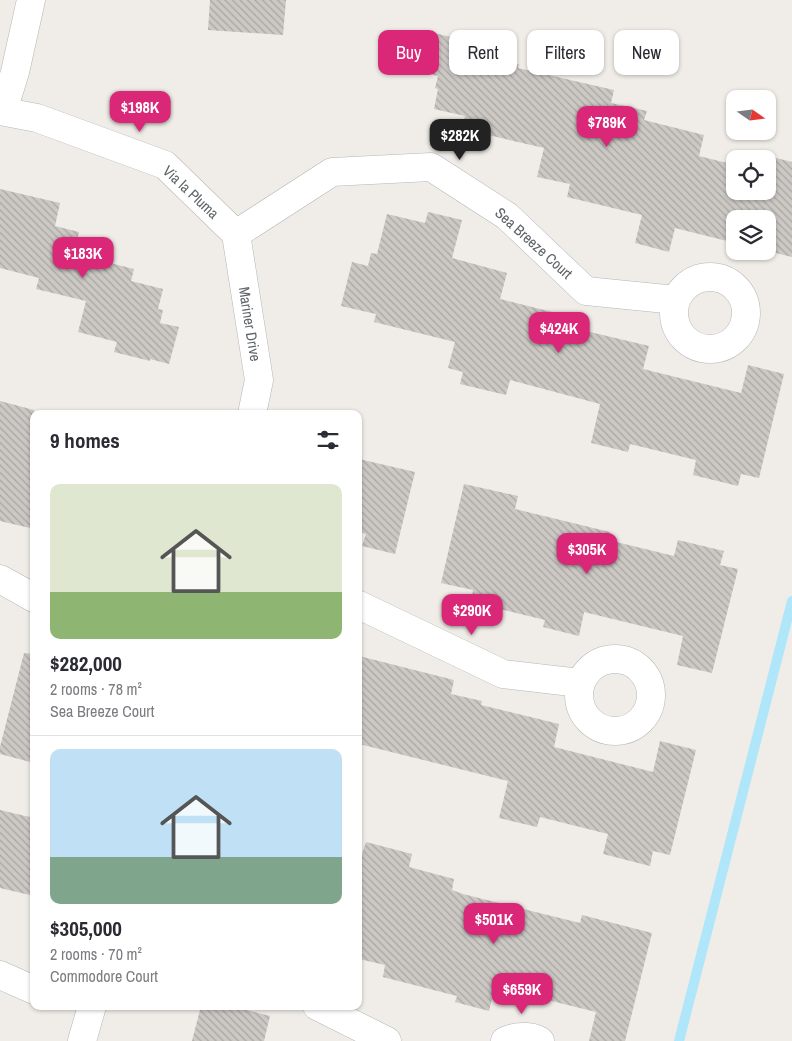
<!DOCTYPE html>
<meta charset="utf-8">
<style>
:root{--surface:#fff;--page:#f7f7f7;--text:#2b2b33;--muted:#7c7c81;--line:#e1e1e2;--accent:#db2777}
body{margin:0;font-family:"Archivo Narrow",sans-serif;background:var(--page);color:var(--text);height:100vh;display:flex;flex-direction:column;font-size:19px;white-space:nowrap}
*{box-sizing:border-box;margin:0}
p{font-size:16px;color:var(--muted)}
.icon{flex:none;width:28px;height:28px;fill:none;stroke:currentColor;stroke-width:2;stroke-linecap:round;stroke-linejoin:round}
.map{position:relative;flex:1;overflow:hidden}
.sheet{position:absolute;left:30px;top:410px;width:332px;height:600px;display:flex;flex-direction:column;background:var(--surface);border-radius:10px;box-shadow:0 1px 4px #0004}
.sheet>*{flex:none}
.banner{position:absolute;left:378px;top:30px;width:339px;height:45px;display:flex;gap:10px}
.needle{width:32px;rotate:104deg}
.buttons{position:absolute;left:726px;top:90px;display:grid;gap:10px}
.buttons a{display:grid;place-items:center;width:50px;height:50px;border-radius:10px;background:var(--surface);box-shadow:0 1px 4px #0004;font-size:25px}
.price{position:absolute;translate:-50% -42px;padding:0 11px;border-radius:10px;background:var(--accent);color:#fff;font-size:16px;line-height:32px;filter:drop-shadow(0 1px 2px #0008)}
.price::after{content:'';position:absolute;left:50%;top:30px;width:15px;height:11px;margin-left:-8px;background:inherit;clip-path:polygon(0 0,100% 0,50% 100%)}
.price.on{background:#222;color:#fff}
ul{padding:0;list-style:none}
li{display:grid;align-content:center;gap:10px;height:265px;padding:0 20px}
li+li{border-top:1px solid var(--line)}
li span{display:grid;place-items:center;height:155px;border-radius:10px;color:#555}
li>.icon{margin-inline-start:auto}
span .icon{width:90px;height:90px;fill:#fffc;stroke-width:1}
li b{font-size:21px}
h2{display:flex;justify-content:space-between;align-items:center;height:60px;padding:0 20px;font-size:21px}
.tag{padding:0 18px;border-radius:10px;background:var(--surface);box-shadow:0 1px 4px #0004;font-size:18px;line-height:45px}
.tag.on{background:var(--accent);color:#fff}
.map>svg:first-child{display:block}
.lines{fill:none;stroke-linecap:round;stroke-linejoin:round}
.stream{stroke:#afe6f9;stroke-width:10}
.building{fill:url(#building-back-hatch)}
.minor-casing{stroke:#b3b6b9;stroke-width:29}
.minor{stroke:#fff;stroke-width:28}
.labels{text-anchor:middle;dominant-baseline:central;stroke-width:4;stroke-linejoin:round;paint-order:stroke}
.street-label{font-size:15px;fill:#5f6467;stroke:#fff}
</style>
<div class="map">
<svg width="792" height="1041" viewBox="0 0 792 1041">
<defs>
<pattern id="building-back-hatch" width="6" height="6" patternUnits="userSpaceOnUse" patternTransform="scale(1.25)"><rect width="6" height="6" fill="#ccc8c4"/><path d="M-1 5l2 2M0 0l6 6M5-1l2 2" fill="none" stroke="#a9a6a3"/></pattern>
</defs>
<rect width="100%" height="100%" fill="#f0ede8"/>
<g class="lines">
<path class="stream" d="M 679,1041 L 792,601"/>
</g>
<g class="building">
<path d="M 210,0 L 286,0 L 283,35 L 208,30 Z"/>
<path d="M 426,31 L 484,45 L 481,56 L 519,64 L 518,68 L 614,90 L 611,103 L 647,111 L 644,120 L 704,135 L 699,156 L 735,165 L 735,191 L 768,191 L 768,156 L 792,162 L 792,257 L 768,251 L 768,219 L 735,219 L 735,243 L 675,228 L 669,252 L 635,243 L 642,215 L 567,197 L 570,184 L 537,177 L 544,148 L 462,129 L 465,116 L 434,109 L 438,89 L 435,88 L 438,76 L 417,71 Z"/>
<path d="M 0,189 L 60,203 L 55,226 L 79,232 L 74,254 L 134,269 L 131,281 L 163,289 L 158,309 L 163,310 L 160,323 L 179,327 L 169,364 L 150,359 L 150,361 L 114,352 L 117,342 L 78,332 L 86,301 L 36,289 L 39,278 L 0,268 Z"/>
<path d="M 428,212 L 462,220 L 452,258 L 507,273 L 500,299 L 588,321 L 586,331 L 649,346 L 643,369 L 741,393 L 748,365 L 784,374 L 759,478 L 741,474 L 738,486 L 693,475 L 696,460 L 630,444 L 628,452 L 591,443 L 600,404 L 510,380 L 506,395 L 460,384 L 463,372 L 448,368 L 455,342 L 374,322 L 376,314 L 341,306 L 352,262 L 368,266 L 371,253 L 377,254 L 387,214 L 425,223 Z"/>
<path d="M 0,401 L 34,410 L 34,512 L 30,528 L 0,521 Z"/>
<path d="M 359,459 L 415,472 L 395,554 L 362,546 L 366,534 L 359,532 Z"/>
<path d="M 464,484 L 518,496 L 515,509 L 610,532 L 608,540 L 674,556 L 678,540 L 724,551 L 720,565 L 738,569 L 712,673 L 677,665 L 683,636 L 584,612 L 579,636 L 543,627 L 545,620 L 471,602 L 473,590 L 441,583 Z"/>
<path d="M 24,653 L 34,654 L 34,763 L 0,754 L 0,747 Z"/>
<path d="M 359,656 L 454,680 L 451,694 L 482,701 L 481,705 L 559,724 L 554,747 L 653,772 L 660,741 L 696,750 L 670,855 L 653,851 L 650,866 L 603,854 L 608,834 L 540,817 L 537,827 L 499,818 L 508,781 L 359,744 Z"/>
<path d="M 0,810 L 34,818 L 34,896 L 0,888 Z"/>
<path d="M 366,842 L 412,854 L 409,867 L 454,879 L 452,890 L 463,894 L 580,923 L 582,915 L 652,933 L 625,1041 L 589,1041 L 596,1012 L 495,987 L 489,1011 L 455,1002 L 457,996 L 383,977 L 385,965 L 359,959 L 359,854 L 362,854 Z"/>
<path d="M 201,1006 L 231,1006 L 270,1016 L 264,1041 L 192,1041 Z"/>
</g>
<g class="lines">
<g class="minor-casing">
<g id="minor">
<path d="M 0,111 L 37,118 L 165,165 L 236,234"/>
<path d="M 3,111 L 15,72 L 31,0"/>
<path d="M 236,234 L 332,172 L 431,167 L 507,216 L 586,291 L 676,300"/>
<path d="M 236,234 L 259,380 L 252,414"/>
<circle cx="710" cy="313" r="36"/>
<path d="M 0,579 L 34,598"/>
<path d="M 359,605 L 503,674 L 580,683"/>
<circle cx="615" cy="695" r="36"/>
<path d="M 0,975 L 34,990"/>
<path d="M 317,1006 L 387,1041"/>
<path d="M 82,1041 L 92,1006"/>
<path d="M 505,1041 C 515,1036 530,1035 540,1041"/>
</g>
</g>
<use href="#minor" class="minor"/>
</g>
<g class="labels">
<g class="street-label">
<text transform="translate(191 192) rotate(43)">Via la Pluma</text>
<text transform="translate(534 243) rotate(42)">Sea Breeze Court</text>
<text transform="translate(250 324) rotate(81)">Mariner Drive</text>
</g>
</g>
</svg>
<div class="buttons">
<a><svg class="needle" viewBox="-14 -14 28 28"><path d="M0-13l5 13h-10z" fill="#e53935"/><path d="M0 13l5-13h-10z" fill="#7c7c81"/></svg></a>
<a><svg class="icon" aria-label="locate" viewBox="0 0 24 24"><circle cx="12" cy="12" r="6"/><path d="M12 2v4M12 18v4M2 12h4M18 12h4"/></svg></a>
<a><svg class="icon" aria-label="layers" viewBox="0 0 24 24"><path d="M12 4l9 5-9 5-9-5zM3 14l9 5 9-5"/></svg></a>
</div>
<b class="price" style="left:140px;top:133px">$198K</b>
<b class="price" style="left:607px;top:148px">$789K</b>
<b class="price on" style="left:460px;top:161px">$282K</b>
<b class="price" style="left:83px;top:279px">$183K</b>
<b class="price" style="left:559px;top:354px">$424K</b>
<b class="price" style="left:587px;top:575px">$305K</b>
<b class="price" style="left:472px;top:636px">$290K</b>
<b class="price" style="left:494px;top:945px">$501K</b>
<b class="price" style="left:522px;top:1015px">$659K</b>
<div class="banner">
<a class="tag on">Buy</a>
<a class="tag">Rent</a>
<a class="tag">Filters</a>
<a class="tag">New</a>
</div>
<section class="sheet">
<h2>9 homes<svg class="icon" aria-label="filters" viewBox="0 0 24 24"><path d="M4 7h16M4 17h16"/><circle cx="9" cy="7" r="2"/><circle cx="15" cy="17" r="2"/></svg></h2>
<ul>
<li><span style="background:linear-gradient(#dfe7d0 70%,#8fb573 0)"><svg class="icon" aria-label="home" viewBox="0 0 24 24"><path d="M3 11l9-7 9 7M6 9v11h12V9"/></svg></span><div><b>$282,000</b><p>2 rooms · 78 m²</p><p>Sea Breeze Court</p></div></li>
<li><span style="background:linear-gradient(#bfe0f5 70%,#7fa58c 0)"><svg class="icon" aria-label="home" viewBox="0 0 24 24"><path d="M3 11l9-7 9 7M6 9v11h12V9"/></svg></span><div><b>$305,000</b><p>2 rooms · 70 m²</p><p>Commodore Court</p></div></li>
</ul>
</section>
</div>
